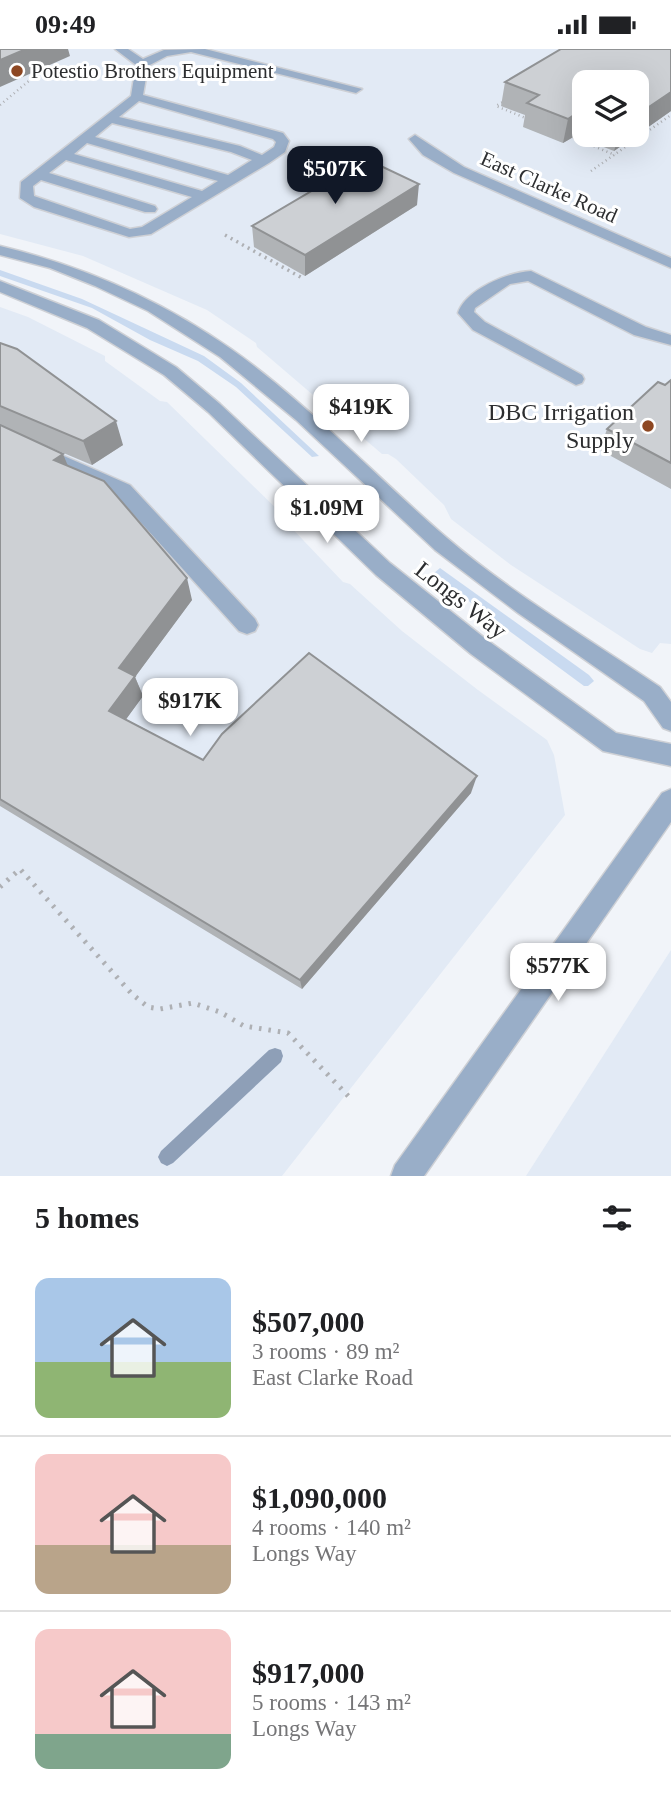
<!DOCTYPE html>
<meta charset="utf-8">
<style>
:root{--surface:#fff;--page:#f2f2f2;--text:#202124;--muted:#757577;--line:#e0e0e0;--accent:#111827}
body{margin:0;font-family:Georgia,serif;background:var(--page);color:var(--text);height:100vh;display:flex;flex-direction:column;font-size:26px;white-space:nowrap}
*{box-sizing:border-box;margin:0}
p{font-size:23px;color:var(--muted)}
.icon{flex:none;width:38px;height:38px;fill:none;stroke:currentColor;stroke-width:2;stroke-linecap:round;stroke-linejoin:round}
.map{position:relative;height:1127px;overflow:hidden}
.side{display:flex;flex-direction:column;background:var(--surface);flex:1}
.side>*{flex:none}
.tools{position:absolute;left:572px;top:21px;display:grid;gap:14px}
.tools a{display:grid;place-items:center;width:77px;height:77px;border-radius:14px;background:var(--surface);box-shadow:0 7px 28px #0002;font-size:35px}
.price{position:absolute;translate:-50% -60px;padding:0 16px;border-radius:14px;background:#fff;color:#222;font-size:23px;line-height:46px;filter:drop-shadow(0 2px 4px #0008)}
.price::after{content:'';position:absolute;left:50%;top:42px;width:21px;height:16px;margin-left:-10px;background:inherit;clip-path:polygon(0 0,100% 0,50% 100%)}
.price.selected{background:var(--accent);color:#fff}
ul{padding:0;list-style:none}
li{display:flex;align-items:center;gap:21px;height:175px;padding:0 35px}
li+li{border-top:2px solid var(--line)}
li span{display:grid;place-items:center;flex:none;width:196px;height:140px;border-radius:14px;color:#555}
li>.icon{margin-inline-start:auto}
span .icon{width:84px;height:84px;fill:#fffc;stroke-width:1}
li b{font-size:30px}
h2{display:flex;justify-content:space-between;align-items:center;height:84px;padding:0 35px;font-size:30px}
.status{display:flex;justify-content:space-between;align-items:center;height:49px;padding:0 35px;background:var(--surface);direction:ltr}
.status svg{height:19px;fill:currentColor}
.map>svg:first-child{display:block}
.built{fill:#e2eaf5;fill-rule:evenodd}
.green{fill:#c9daf0}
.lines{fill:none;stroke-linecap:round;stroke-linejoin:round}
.stream{fill:#8e9fb7;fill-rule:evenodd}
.minor-casing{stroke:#ced0d5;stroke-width:3}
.path-far2{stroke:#aeb0b4;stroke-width:2.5;stroke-dasharray:1 3.5;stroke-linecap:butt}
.path-far1{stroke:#aeb0b4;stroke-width:3.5;stroke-dasharray:2 4.5;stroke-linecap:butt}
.path{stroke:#aeb0b4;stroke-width:5;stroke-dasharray:2.5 7;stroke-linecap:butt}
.minor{fill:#99aec8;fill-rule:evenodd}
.wall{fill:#b0b3b6;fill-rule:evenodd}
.shaded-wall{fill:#909294}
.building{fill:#cdd0d4;stroke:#909294;stroke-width:2}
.poi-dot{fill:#8d4722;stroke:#fff;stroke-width:2.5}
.labels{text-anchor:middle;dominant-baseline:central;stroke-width:6;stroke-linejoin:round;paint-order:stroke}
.far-poi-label{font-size:21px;fill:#2d2e30;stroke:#fff;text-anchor:start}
.far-street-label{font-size:21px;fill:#2d2e30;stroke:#fff}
.poi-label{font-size:24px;fill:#2d2e30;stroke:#fff;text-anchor:end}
.street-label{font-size:24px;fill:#2d2e30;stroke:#fff}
</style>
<div class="status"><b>09:49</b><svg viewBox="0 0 49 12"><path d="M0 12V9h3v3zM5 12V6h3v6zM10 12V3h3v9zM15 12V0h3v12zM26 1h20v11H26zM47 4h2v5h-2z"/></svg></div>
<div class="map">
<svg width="671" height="1127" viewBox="0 0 671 1127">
<rect width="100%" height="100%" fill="#f1f4f9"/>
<g class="built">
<path d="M 0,0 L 671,0 L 671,595 L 660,594 L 652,604 L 640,600 L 511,516 L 451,470 L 444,456 L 396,410 L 388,405 L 382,405 L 257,298 L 256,294 L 207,261 L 83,207 L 0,185 ZM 584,33 L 637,33 L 637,86 L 584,86 Z"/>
<path d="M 0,258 L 28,268 L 105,307 L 105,312 L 160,352 L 167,353 L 280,463 L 284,471 L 343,533 L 350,535 L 402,582 L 478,641 L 547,691 L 554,706 L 565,766 L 282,1127 L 0,1127 Z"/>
<path d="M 671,901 L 671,1127 L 526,1127 Z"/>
</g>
<g class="green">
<path d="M 0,221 L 82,250 L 204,307 L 241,334 L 319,407 L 312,408 L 236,338 L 198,312 L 150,291 L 92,259 L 0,227 Z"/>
<path d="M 440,519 L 589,626 L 594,632 L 588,637 L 584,637 L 436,528 L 434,524 Z"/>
</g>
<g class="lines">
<path class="stream" d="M 275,999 L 281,1001 L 283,1007 L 281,1013 L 173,1114 L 167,1117 L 161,1114 L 158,1108 L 161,1102 L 269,1001 Z"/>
<g class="minor-casing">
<g id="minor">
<path d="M 115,0 L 128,0 L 143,10 L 164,1 L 205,0 L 362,40 L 356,44 L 191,3 L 167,7 L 148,17 L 143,46 L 283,84 L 289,92 L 285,103 L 269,114 L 151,185 L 129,188 L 34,158 L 20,149 L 21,133 L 131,47 L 136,16 ZM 139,52 L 273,90 L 276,93 L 274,98 L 262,106 L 240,97 L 119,68 ZM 112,74 L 231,103 L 252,111 L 228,126 L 95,88 ZM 87,94 L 218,132 L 202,142 L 74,105 ZM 66,111 L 192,148 L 142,178 L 130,180 L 34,147 L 33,137 L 41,131 L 145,163 L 155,163 L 157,160 L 155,157 L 49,124 Z"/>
<path d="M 415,86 L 464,118 L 671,209 L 671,219 L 454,124 L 423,106 L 409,90 Z"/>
<path d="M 0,197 C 83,217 161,251 231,300 C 309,355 375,427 447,489 C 511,544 589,590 660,638 L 671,653 L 671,682 L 663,679 L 644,652 L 518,564 L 435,501 L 296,371 L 220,308 L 148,262 L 95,237 L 50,219 L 0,206 Z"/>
<path d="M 531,222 L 646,278 L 671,286 L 671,296 L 634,286 L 528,232 L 510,235 L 475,259 L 474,263 L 485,273 L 582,326 L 584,330 L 582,334 L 576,336 L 473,281 L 458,264 C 465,241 508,223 531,222 Z"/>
<path d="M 0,232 L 99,271 L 176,318 L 220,355 L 390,514 L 487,591 L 616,684 L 671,695 L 671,717 L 603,702 L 471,605 L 376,526 L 208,363 L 164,326 L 87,279 L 0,243 Z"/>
<path d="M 0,379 L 130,436 L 255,570 L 258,576 L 255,582 L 247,585 L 239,582 L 116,446 L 0,392 Z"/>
<path d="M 671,740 L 671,773 L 424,1127 L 391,1127 L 395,1116 L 662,744 Z"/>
</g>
</g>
<g class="path-far2">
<path d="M 506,51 L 496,57 L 528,70"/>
<path d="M 0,56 L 36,26"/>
<path d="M 569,87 L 615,106"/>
<path d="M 591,122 L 671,66"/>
</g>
<path class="path-far1" d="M 225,186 L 304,230"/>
<path class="path" d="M 0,838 L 20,820 L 132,945 L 148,958 L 160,960 L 193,954 L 220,963 L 244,977 L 288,984 L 353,1052"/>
<use href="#minor" class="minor"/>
</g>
<g class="wall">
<path d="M 561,0 L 671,0 L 671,62 L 614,102 L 575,87 L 563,94 L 523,78 L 525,66 L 501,57 L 505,33 ZM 584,33 L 637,33 L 637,86 L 584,86 Z"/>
<path d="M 417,156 L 305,227 L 254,198 L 252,177 Z"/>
<path d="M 0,294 L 123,396 L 92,416 L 35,392 L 68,417 L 192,551 L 135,628 L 143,647 L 126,670 L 203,711 L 471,744 L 302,940 L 0,757 Z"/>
<path d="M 671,331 L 671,440 L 600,401 L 607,380 L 665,336 Z"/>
</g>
<g class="shaded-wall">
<path d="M 26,0 L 68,0 L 70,7 L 0,38 L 0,11 Z"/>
<path d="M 671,43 L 671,62 L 637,86 L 637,66 Z"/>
<path d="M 580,62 L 575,87 L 563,94 L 568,70 Z"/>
<path d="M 619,86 L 637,86 L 614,102 Z"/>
<path d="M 419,135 L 417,156 L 305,227 L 305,206 Z"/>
<path d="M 116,372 L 123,396 L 92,416 L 83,392 Z"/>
<path d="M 63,405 L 73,429 L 54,411 Z"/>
<path d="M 187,529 L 192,551 L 135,628 L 143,647 L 119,680 L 109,662 L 119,619 Z"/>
<path d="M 477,727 L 471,744 L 302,940 L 300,931 Z"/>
</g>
<g class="building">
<path d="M 0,0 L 26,0 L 0,11 Z"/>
<path d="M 561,0 L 671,0 L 671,43 L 637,66 L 637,33 L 584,33 L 584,64 L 580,62 L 568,70 L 527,54 L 539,46 L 505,33 Z"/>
<path d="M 366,110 L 419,135 L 305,206 L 252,177 Z"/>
<path d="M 0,294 L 17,300 L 116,372 L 83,392 L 0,357 Z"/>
<path d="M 671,331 L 671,414 L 607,380 L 658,333 L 665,336 Z"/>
<path d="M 0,376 L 63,405 L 54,411 L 104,432 L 187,529 L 119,619 L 135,627 L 109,662 L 203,711 L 222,685 L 309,604 L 477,727 L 300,931 L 0,750 Z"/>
</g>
<g class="poi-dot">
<circle cx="17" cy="22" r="7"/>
<circle cx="648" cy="377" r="7"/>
</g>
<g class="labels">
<g class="far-poi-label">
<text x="31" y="22">Potestio Brothers Equipment</text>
</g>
<g class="far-street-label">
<text transform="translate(549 138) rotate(24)">East Clarke Road</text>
</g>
<g class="poi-label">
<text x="634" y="363">DBC Irrigation<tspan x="634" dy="28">Supply</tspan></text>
</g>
<g class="street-label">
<text transform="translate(461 551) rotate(38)">Longs Way</text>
</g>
</g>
</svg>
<div class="tools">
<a><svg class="icon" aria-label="layers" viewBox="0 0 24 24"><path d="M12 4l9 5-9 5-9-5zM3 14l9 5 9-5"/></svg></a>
</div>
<b class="price selected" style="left:335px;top:157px">$507K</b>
<b class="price" style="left:361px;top:395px">$419K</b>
<b class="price" style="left:327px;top:496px">$1.09M</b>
<b class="price" style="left:190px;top:689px">$917K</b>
<b class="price" style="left:558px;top:954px">$577K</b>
</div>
<section class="side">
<h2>5 homes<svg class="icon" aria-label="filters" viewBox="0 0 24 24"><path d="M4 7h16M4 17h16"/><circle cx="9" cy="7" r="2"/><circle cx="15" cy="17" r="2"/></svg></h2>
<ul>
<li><span style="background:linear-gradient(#a9c7e8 60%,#8fb573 0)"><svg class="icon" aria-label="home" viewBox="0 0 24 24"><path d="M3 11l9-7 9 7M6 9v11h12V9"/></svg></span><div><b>$507,000</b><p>3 rooms · 89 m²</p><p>East Clarke Road</p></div></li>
<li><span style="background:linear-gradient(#f6c9c9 65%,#b9a48a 0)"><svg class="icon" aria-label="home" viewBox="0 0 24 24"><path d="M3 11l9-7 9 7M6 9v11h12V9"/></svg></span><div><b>$1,090,000</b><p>4 rooms · 140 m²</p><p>Longs Way</p></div></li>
<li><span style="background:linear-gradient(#f6c9c9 75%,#7fa58c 0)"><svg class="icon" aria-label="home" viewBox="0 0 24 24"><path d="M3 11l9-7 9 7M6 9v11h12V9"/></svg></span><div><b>$917,000</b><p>5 rooms · 143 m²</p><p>Longs Way</p></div></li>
</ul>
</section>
